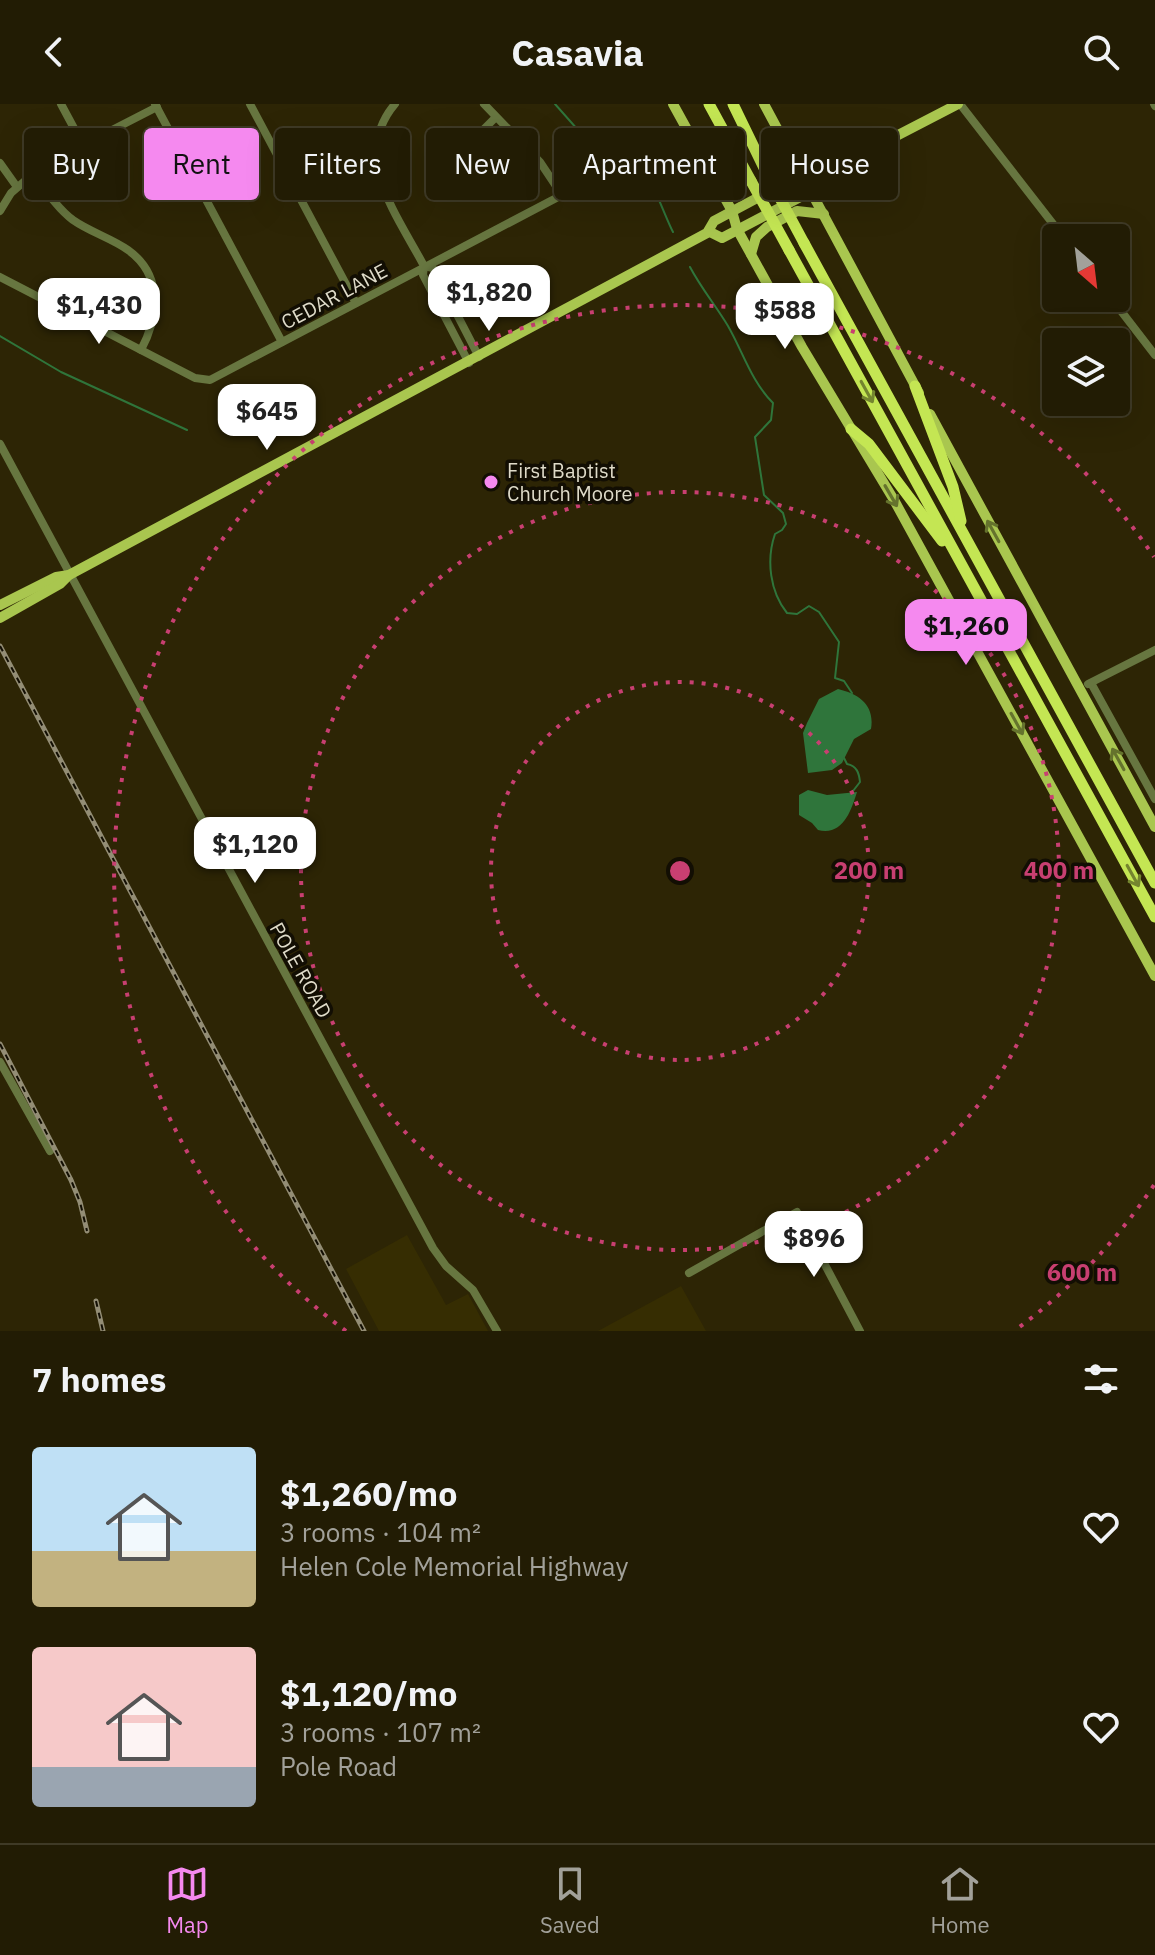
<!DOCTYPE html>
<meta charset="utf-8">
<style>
:root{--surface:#221c04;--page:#2a250e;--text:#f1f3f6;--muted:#a2a19a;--line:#3f3a26;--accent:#f589ef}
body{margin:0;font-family:"IBM Plex Sans",sans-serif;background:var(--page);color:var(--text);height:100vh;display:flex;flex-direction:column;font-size:30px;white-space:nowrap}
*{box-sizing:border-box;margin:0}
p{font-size:26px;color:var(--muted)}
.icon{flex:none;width:44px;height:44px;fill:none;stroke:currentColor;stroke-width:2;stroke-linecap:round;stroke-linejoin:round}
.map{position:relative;height:1227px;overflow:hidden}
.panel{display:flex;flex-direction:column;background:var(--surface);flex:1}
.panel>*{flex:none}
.banner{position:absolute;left:24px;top:24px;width:1108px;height:72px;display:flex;gap:16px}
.needle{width:52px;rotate:152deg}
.controls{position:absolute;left:1042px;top:120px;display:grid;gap:16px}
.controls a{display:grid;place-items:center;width:88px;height:88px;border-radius:8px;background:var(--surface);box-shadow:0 8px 32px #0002,0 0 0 2px var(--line);font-size:40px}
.price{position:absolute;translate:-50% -68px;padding:0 18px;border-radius:16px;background:#fff;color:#222;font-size:26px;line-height:52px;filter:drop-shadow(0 2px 4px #0008)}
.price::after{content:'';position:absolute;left:50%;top:48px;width:24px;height:18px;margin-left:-12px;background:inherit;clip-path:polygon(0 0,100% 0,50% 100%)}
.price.current{background:var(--accent);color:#111}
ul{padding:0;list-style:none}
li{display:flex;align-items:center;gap:24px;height:200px;padding:0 32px}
li span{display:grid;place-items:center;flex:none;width:224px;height:160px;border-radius:8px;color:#555}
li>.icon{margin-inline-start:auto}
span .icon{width:96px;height:96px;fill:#fffc;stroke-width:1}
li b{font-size:34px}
h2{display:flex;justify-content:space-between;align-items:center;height:96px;padding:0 32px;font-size:34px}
.chip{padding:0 28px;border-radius:8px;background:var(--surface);box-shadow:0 8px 32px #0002,0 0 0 2px var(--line);font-size:28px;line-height:72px}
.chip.current{background:var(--accent);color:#111}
header{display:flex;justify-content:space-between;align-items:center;height:104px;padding:0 32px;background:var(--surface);font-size:36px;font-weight:700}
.tabs{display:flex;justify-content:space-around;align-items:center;height:112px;border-top:2px solid var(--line);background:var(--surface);font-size:22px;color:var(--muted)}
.tabs a{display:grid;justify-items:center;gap:4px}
.tabs .current{color:var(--accent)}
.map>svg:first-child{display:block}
.built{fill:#362d02}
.water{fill:#2f753b}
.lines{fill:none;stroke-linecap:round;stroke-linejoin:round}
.stream{stroke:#2f753b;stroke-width:2}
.minor{stroke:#677640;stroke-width:8}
.major{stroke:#a9c64f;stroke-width:10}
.highway{stroke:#c4e653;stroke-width:11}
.rail-casing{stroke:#938d75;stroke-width:5}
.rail{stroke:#120e03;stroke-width:2;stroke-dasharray:6;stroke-linecap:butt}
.highway-bridge{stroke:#c4e653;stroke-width:11}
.oneway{stroke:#74852f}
.oneway2{stroke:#65732d}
.ring{fill:none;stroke:#c83f71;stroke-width:4;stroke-dasharray:4 8}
.poi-dot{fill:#f589ef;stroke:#120e03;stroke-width:3}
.labels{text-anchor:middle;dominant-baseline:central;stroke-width:7;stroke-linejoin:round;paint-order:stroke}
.street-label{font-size:20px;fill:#dfdbc9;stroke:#120e03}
.poi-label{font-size:20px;fill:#dfdbc9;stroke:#120e03;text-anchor:start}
.centre{fill:#c83f71;stroke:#120e03;stroke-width:4}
.ring-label{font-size:24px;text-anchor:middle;font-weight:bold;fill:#c83f71;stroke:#120e03;stroke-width:7;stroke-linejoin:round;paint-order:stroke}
</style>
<header><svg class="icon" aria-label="back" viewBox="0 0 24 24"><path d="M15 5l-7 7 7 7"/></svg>Casavia<svg class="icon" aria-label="search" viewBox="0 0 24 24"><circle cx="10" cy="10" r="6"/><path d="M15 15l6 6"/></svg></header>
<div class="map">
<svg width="1155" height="1227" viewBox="0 0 1155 1227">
<rect width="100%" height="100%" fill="#2d2505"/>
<g class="built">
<path d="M 407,1131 L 446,1201 L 468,1190 L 488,1227 L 379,1227 L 346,1165 Z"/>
<path d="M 681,1182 L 706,1227 L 598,1227 Z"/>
</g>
<g class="water">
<path d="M 838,585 C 859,590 875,601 871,625 L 854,635 L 842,659 L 832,666 L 808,669 L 803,629 L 807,619 L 819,595 Z"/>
<path d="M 808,686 L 827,691 L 857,688 C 851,707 843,732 818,726 L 812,719 L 799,711 L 799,691 Z"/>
</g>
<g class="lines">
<g class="stream">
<path d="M 555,0 L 609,61 C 616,59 628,55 635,58 C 649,65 665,113 673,128"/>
<path d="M 690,163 C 701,184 716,202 728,222 C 743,248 751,277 773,299 L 771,316 L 755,333 L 764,391 L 783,409 L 786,420 L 782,426 L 775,430 C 766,456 770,488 787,509 L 797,510 L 809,502 L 819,508 L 839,538 L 835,574 L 844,577 L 852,589"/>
<path d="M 0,232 L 61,268 L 187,326"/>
<path d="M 844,654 L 847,660 C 857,662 859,669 860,678 L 853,687"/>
</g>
<g class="minor">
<path d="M 61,0 L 83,41"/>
<path d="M 155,0 L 282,238"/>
<path d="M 250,0 L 356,199"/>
<path d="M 395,0 C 350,53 398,112 424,162 L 423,171 L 469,259"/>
<path d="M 960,0 L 1064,134"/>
<path d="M 1154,0 L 1155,2"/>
<path d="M 458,51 L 495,14"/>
<path d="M 280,56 C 313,38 339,22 377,33"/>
<path d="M 0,59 L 17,83"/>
<path d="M 33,69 C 45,85 57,104 73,116 C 90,128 111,134 128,146 C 163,171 159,212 141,246"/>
<path d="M 0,107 L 11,89 L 42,62 L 157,3"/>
<path d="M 424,162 L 433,164 L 479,253"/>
<path d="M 0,173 L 195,274 L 210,276 L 562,91 L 540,58 L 484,0"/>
<path d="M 1111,194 L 1155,251"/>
<path d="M 0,340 L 433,1144 L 446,1162 L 473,1186 L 497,1227"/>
<path d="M 1091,579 L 1155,695"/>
<path d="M 1088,580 L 1155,546"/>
<path d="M 0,958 L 50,1047"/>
<path d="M 689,1169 L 797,1108 L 860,1227"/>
</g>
<g class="major">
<path d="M 673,0 L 732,107 L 737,125 L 802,243 L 894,396 L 1155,872"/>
<path d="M 764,0 L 919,289"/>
<path d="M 710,128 L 722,134 L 827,79 L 848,57 L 958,0"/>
<path d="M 751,150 L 756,133 L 767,123 L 797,107 L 824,110"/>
<path d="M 930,310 L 1155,723"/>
<path d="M 0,501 L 56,473 L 69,471"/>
<path d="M 0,514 L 60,480 L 69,471 L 707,129 L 714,117 L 802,70 L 817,63 L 846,59"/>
</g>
<g class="highway">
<path d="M 709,0 L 751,77"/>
<path d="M 733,0 L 766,68"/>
<path d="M 804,139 L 1155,779"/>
<path d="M 789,146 L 1155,813"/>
<path d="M 915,282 L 953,383 L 961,417"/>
<path d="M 851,325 L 869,340 L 942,437"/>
</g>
<g class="rail-casing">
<g id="rail">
<path d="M 0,542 L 364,1227"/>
<path d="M 0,940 L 71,1076 L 80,1098 L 87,1127"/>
<path d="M 96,1197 L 103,1227"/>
</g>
</g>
<use href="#rail" class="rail"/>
<g class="highway-bridge">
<path d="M 766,68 L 804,139"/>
<path d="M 751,77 L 789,146"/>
</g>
</g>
<defs><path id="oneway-shaft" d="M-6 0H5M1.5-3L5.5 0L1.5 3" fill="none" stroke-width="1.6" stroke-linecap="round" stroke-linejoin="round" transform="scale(2)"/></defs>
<g class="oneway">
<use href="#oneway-shaft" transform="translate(867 288) rotate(61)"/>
<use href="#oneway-shaft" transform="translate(1133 772) rotate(61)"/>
</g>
<g class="oneway2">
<use href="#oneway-shaft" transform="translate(891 392) rotate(60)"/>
<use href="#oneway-shaft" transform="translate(993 427) rotate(-119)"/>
<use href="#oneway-shaft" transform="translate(1017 620) rotate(61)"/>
<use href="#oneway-shaft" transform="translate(1118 655) rotate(-119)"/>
</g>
<g class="ring">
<circle cx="680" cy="767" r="189"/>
<circle cx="680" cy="767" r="379"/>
<path d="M1154 1081A568 568 0 0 1 1014 1227M346 1227A568 568 0 1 1 1154 453"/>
</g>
<circle class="poi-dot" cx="491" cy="378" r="8"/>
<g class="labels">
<g class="street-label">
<text transform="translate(334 192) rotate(-28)">CEDAR LANE</text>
<text transform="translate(301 866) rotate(61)">POLE ROAD</text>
</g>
<g class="poi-label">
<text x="507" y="366">First Baptist<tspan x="507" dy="23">Church Moore</tspan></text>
</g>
</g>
<circle cx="680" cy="767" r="12" class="centre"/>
<g class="ring-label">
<text x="869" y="775">200 m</text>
<text x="1059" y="775">400 m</text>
<text x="1082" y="1177">600 m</text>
</g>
</svg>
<div class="controls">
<a><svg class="needle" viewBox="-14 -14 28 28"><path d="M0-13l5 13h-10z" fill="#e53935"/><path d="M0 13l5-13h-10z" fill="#a2a19a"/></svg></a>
<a><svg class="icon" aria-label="layers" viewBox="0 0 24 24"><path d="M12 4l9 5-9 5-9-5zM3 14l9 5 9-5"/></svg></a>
</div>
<b class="price" style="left:489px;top:229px">$1,820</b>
<b class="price" style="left:99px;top:242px">$1,430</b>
<b class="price" style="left:785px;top:247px">$588</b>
<b class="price" style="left:267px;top:348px">$645</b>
<b class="price current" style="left:966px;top:563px">$1,260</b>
<b class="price" style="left:255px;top:781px">$1,120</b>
<b class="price" style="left:814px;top:1175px">$896</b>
<div class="banner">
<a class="chip">Buy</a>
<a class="chip current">Rent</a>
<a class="chip">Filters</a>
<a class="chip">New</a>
<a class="chip">Apartment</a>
<a class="chip">House</a>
</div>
</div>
<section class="panel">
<h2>7 homes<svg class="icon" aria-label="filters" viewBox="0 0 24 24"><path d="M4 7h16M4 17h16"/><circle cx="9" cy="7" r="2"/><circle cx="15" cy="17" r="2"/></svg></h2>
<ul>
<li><span style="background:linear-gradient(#bfe0f5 65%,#c2b280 0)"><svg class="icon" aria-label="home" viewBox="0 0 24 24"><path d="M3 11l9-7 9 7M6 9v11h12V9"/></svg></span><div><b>$1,260/mo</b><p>3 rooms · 104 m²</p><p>Helen Cole Memorial Highway</p></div><svg class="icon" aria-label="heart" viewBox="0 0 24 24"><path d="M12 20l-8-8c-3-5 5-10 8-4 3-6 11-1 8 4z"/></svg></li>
<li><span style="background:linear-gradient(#f6c9c9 75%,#9aa5b1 0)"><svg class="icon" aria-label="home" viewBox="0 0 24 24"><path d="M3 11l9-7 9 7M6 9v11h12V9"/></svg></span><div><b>$1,120/mo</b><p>3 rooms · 107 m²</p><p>Pole Road</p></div><svg class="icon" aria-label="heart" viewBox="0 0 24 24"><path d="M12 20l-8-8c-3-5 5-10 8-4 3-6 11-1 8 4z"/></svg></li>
</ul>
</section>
<nav class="tabs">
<a class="current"><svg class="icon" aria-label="map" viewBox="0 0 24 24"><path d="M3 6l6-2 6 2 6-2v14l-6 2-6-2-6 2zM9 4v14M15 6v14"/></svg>Map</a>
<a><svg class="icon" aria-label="saved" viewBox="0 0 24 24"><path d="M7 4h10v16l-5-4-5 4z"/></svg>Saved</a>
<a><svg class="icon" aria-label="home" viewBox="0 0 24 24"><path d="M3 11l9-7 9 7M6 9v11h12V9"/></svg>Home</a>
</nav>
